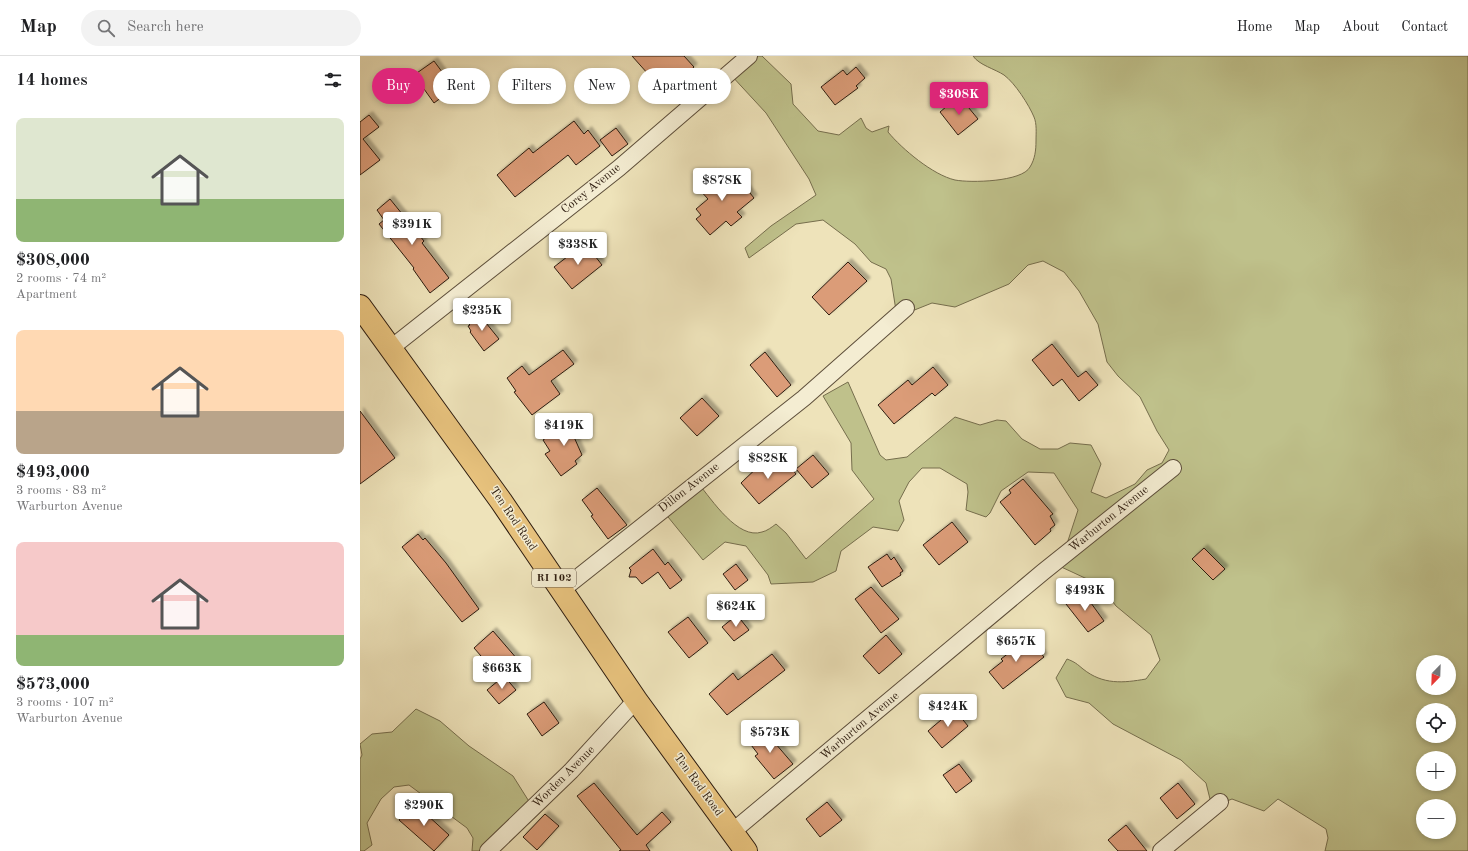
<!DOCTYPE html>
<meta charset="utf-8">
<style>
:root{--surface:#fff;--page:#f2f2f2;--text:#202124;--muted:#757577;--line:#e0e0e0;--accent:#db2777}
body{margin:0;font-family:"Old Standard TT",serif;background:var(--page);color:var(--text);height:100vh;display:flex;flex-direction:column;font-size:15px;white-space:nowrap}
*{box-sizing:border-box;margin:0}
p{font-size:13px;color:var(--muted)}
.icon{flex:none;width:22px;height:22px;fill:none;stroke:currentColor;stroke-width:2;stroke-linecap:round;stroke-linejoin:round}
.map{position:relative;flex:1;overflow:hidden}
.side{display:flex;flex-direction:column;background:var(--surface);width:360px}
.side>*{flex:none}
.banner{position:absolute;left:12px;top:12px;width:380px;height:36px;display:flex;gap:8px}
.needle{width:26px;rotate:203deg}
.buttons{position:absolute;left:1056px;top:599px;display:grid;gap:8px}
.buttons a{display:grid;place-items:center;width:40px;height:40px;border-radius:50%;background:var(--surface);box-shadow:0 2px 6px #0003;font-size:20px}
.price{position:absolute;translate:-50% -34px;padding:0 9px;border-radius:4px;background:#fff;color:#222;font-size:13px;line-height:26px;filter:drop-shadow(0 1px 2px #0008)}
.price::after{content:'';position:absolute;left:50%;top:24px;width:12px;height:9px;margin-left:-6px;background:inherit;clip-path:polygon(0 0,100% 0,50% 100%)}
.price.selected{background:var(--accent);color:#fff}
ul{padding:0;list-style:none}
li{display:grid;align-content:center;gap:8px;height:212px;padding:0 16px}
li span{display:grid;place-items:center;height:124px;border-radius:8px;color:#555}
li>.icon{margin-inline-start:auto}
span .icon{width:72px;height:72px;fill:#fffc;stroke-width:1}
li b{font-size:17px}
h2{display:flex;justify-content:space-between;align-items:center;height:48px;padding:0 16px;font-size:17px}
.chip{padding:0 14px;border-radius:18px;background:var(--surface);box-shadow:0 2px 6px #0003;font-size:14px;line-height:36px}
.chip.selected{background:var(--accent);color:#fff}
header{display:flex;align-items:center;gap:24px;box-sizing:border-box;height:56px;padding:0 20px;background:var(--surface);border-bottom:1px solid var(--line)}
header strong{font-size:19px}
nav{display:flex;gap:22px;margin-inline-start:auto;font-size:14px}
.search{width:280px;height:36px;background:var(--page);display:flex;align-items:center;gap:10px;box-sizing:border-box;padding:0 14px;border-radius:22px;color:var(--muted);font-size:15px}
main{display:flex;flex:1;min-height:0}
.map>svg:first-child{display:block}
.green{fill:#bfc18b;stroke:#766e4d;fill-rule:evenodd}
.building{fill:#db9c78;stroke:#2d1c0f;filter:url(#shadow)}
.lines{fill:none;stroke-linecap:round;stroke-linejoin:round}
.street-casing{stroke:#5d4e3a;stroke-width:18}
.primary-casing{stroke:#2d1c0f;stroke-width:24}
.street{stroke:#f4edd2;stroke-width:16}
.primary{stroke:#e7c27d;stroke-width:22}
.labels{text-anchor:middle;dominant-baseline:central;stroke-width:3;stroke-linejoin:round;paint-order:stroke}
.shield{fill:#f4edd2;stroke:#695b4a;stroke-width:1}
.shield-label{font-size:11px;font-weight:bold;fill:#2d1c0f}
.street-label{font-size:12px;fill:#2d1c0f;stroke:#f4edd2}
</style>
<header>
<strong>Map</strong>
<div class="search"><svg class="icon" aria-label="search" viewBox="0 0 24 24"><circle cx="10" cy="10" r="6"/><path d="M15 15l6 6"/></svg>Search here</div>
<nav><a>Home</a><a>Map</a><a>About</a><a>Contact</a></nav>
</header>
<main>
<section class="side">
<h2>14 homes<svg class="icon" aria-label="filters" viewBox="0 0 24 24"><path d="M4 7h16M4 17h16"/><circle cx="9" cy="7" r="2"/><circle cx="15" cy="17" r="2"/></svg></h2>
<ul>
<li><span style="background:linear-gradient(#dfe7d0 65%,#8fb573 0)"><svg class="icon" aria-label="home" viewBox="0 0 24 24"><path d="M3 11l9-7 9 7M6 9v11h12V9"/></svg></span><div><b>$308,000</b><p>2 rooms · 74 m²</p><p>Apartment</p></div></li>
<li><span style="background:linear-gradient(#ffd9b3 65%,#b9a48a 0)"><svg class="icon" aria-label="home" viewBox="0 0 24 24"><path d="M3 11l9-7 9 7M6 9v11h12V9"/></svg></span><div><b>$493,000</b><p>3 rooms · 83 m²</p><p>Warburton Avenue</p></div></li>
<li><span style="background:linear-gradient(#f6c9c9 75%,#8fb573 0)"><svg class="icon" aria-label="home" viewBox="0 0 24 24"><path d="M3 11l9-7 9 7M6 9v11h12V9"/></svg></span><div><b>$573,000</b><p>3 rooms · 107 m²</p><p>Warburton Avenue</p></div></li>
</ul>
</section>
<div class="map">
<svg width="1108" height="795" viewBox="0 0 1108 795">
<defs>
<filter id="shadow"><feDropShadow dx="3.5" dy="-3.5" stdDeviation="1" flood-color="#0004"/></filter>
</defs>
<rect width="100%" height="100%" fill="#eee3ba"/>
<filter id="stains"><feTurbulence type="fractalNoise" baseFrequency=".005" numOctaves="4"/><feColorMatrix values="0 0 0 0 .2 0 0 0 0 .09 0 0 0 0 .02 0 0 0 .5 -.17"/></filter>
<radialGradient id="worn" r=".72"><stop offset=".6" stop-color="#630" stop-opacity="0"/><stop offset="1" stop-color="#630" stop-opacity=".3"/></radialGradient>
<g class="green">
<path d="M 392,0 L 402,0 L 431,28 L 433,48 L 458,75 L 479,79 L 501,62 L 506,72 L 512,76 L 529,70 L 528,76 C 542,93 573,119 595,124 C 610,127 662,126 670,111 C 675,103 676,94 676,85 C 676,77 677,68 674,61 C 669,49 655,27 644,19 C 635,13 619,9 613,0 L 1108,0 L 1108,795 L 965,795 L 968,782 L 966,773 L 918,743 L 904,755 L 872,743 L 852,751 L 846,727 L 821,704 L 753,668 L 729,647 L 706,641 L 696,622 L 707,603 C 715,606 717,608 723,613 C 743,629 763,627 786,623 L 800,604 L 791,579 L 756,550 L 740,529 L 697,509 L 703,500 L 718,454 L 694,417 L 668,416 L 641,435 L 630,457 L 626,461 L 606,454 L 608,436 L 607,428 L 580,412 L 562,412 L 549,426 L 539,445 L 544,464 L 538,475 L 513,471 L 481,495 L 476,515 L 453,526 L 411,528 L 408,519 L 386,490 L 365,486 L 343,504 L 304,456 L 338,427 C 352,444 378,484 402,476 C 407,475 412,471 416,468 L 426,477 L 446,503 L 514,443 L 492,414 L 491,387 L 463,340 L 488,326 L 520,399 L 526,404 L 547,401 L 595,361 L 620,369 L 637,364 L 646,365 L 662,383 L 680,393 L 698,393 L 710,387 L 731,389 L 741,408 L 731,436 L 746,442 L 775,428 L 787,414 L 802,407 L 809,394 L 797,375 L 780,341 L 758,320 L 747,306 L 738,268 L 719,235 L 704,216 L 683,205 L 668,209 L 649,228 L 595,251 L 572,247 L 537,261 L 531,223 L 526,213 L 511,206 L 495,188 L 463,164 L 436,168 L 389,202 L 385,192 L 411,170 L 456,139 L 449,123 L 406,57 L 370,18 ZM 1063,606 L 1089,606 L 1089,632 L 1063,632 ZM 1063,654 L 1089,654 L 1089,680 L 1063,680 ZM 1063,702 L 1089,702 L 1089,728 L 1063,728 ZM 1063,750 L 1089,750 L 1089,776 L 1063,776 Z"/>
<path d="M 56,653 L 80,665 L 109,690 L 153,720 L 170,747 L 139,795 L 112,795 L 113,782 L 107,772 L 49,729 L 34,731 L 21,743 L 7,767 L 12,789 L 4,795 L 0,795 L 0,703 L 2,699 L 0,688 L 12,678 L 32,676 Z"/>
</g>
<g class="building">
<path d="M 272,0 L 324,0 L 334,11 L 305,37 Z"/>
<path d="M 74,5 L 94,32 L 74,47 L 54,19 Z"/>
<path d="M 496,11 L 505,22 L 496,30 L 498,32 L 475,49 L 461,31 L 483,14 L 487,19 Z"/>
<path d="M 599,40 L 618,63 L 598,79 L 580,56 Z"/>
<path d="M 9,59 L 19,71 L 3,83 L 20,104 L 0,119 L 0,66 Z"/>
<path d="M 214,65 L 224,78 L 228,74 L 240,90 L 216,109 L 208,99 L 155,141 L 137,119 L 169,92 L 173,97 Z"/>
<path d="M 256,72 L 268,88 L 252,100 L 240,84 Z"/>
<path d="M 357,117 L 364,125 L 374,117 L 394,142 L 377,156 L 382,161 L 371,170 L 366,165 L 350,179 L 336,163 L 341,159 L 336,153 L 348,143 L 338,132 Z"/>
<path d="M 30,143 L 64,185 L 62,187 L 89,222 L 70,237 L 53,213 L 54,212 L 19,168 L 24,164 L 17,154 Z"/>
<path d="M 225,187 L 242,209 L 212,233 L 194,211 Z"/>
<path d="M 488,206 L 507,225 L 469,259 L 452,241 Z"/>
<path d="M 118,257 L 139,283 L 124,295 L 110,276 L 111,275 L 108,270 L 110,269 L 107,266 Z"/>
<path d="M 692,288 L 718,321 L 726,315 L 738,329 L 719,345 L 702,323 L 693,330 L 672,304 Z"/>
<path d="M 203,294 L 214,308 L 191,325 L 200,338 L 172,359 L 154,336 L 156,335 L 147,322 L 162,310 L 169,319 Z"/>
<path d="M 405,296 L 431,329 L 417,341 L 390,309 Z"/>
<path d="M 573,311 L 588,329 L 575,340 L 572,337 L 534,368 L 518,349 L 548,324 L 552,329 Z"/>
<path d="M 342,342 L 359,360 L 337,380 L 320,362 Z"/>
<path d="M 0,355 L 35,402 L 0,428 Z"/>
<path d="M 213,363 L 222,376 L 214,381 L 222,399 L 215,405 L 217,408 L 201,420 L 185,398 L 190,395 L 183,384 Z"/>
<path d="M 453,399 L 469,418 L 452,432 L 436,413 Z"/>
<path d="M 423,402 L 436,418 L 399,448 L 381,427 L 403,406 L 409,413 Z"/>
<path d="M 663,423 L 693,458 L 690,460 L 695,469 L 690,473 L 691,475 L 675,489 L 640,446 L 651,437 L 649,434 Z"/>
<path d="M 237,432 L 267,469 L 248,483 L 231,460 L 233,459 L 222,444 Z"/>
<path d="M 592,466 L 608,486 L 579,509 L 563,489 Z"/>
<path d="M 58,478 L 63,484 L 65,482 L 86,507 L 119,553 L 102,566 L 42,491 Z"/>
<path d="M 844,492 L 865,513 L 853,524 L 832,503 Z"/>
<path d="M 293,493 L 305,509 L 308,506 L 322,524 L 310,533 L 298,516 L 282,528 L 276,521 L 269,521 L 271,514 L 269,512 Z"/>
<path d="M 527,498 L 531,504 L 534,501 L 543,515 L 540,517 L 541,519 L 522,531 L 508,511 Z"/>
<path d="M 376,508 L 388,524 L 375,534 L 363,518 Z"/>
<path d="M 511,531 L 539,563 L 521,577 L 495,543 Z"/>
<path d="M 723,536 L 744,565 L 728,576 L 706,548 Z"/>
<path d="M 377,559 L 389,574 L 374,585 L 362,571 Z"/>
<path d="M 328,561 L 348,587 L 329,602 L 308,576 Z"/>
<path d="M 133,575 L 158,604 L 135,624 L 117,604 L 121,600 L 114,592 Z"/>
<path d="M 526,579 L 542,598 L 519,618 L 503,600 Z"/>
<path d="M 668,582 L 684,601 L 643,633 L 629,616 L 643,605 L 641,603 Z"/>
<path d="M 412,598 L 425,614 L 367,659 L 349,638 L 373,617 L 378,624 Z"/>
<path d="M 144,620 L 156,634 L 139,648 L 127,634 Z"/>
<path d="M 184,646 L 199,667 L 182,680 L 167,658 Z"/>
<path d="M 594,653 L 608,670 L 582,692 L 568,675 Z"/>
<path d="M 403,673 L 433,708 L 414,723 L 395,700 L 398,698 L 388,685 Z"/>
<path d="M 599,708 L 612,725 L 596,737 L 583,719 Z"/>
<path d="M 234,727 L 277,779 L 302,756 L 311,766 L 286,789 L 290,795 L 259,795 L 261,794 L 217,740 Z"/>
<path d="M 818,727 L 835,748 L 817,763 L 800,742 Z"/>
<path d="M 467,746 L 482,764 L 460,781 L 446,763 Z"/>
<path d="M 54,747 L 89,779 L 74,795 L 39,764 Z"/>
<path d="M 185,758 L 199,770 L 177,794 L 163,781 Z"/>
<path d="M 766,769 L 787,795 L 758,795 L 748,784 Z"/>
</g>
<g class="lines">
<g class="street-casing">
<g id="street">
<path d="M 31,292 L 259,112 L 389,0"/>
<path d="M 202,534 L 444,342 L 546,252"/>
<path d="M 372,776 L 683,516 L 813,412"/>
<path d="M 128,795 L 211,715 L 276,644"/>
<path d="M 801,795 L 860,746"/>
</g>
</g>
<g class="primary-casing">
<path id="primary" d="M 0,250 L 141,445 L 276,644 L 386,795"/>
</g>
<use href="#street" class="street"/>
<use href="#primary" class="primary"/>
</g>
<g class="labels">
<rect class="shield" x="172" y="513" width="44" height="18" rx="3"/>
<g class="shield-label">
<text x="194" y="522">RI 102</text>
</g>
<g class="street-label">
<text transform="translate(231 133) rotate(-39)">Corey Avenue</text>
<text transform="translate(329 432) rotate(-38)">Dillon Avenue</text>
<text transform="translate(153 463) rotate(56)">Ten Rod Road</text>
<text transform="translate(749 463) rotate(-39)">Warburton Avenue</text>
<text transform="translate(500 670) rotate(-40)">Warburton Avenue</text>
<text transform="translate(204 721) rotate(-45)">Worden Avenue</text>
<text transform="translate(338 729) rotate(54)">Ten Rod Road</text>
</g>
</g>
<rect width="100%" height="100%" filter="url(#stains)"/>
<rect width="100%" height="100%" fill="url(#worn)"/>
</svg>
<div class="buttons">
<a><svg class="needle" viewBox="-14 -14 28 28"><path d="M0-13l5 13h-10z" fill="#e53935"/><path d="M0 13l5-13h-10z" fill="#757577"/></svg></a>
<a><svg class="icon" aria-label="locate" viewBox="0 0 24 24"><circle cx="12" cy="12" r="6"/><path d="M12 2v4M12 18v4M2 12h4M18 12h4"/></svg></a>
<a>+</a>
<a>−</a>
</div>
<b class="price selected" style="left:599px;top:60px">$308K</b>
<b class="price" style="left:362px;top:146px">$878K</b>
<b class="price" style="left:52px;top:190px">$391K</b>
<b class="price" style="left:218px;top:210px">$338K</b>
<b class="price" style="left:122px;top:276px">$235K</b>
<b class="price" style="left:204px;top:391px">$419K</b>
<b class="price" style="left:408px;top:424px">$828K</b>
<b class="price" style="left:725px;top:556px">$493K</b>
<b class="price" style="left:376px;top:572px">$624K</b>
<b class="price" style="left:656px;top:607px">$657K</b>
<b class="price" style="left:142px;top:634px">$663K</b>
<b class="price" style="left:588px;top:672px">$424K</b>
<b class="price" style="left:410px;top:698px">$573K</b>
<b class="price" style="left:64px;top:771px">$290K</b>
<div class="banner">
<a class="chip selected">Buy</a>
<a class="chip">Rent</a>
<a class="chip">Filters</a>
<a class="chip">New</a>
<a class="chip">Apartment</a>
</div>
</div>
</main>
